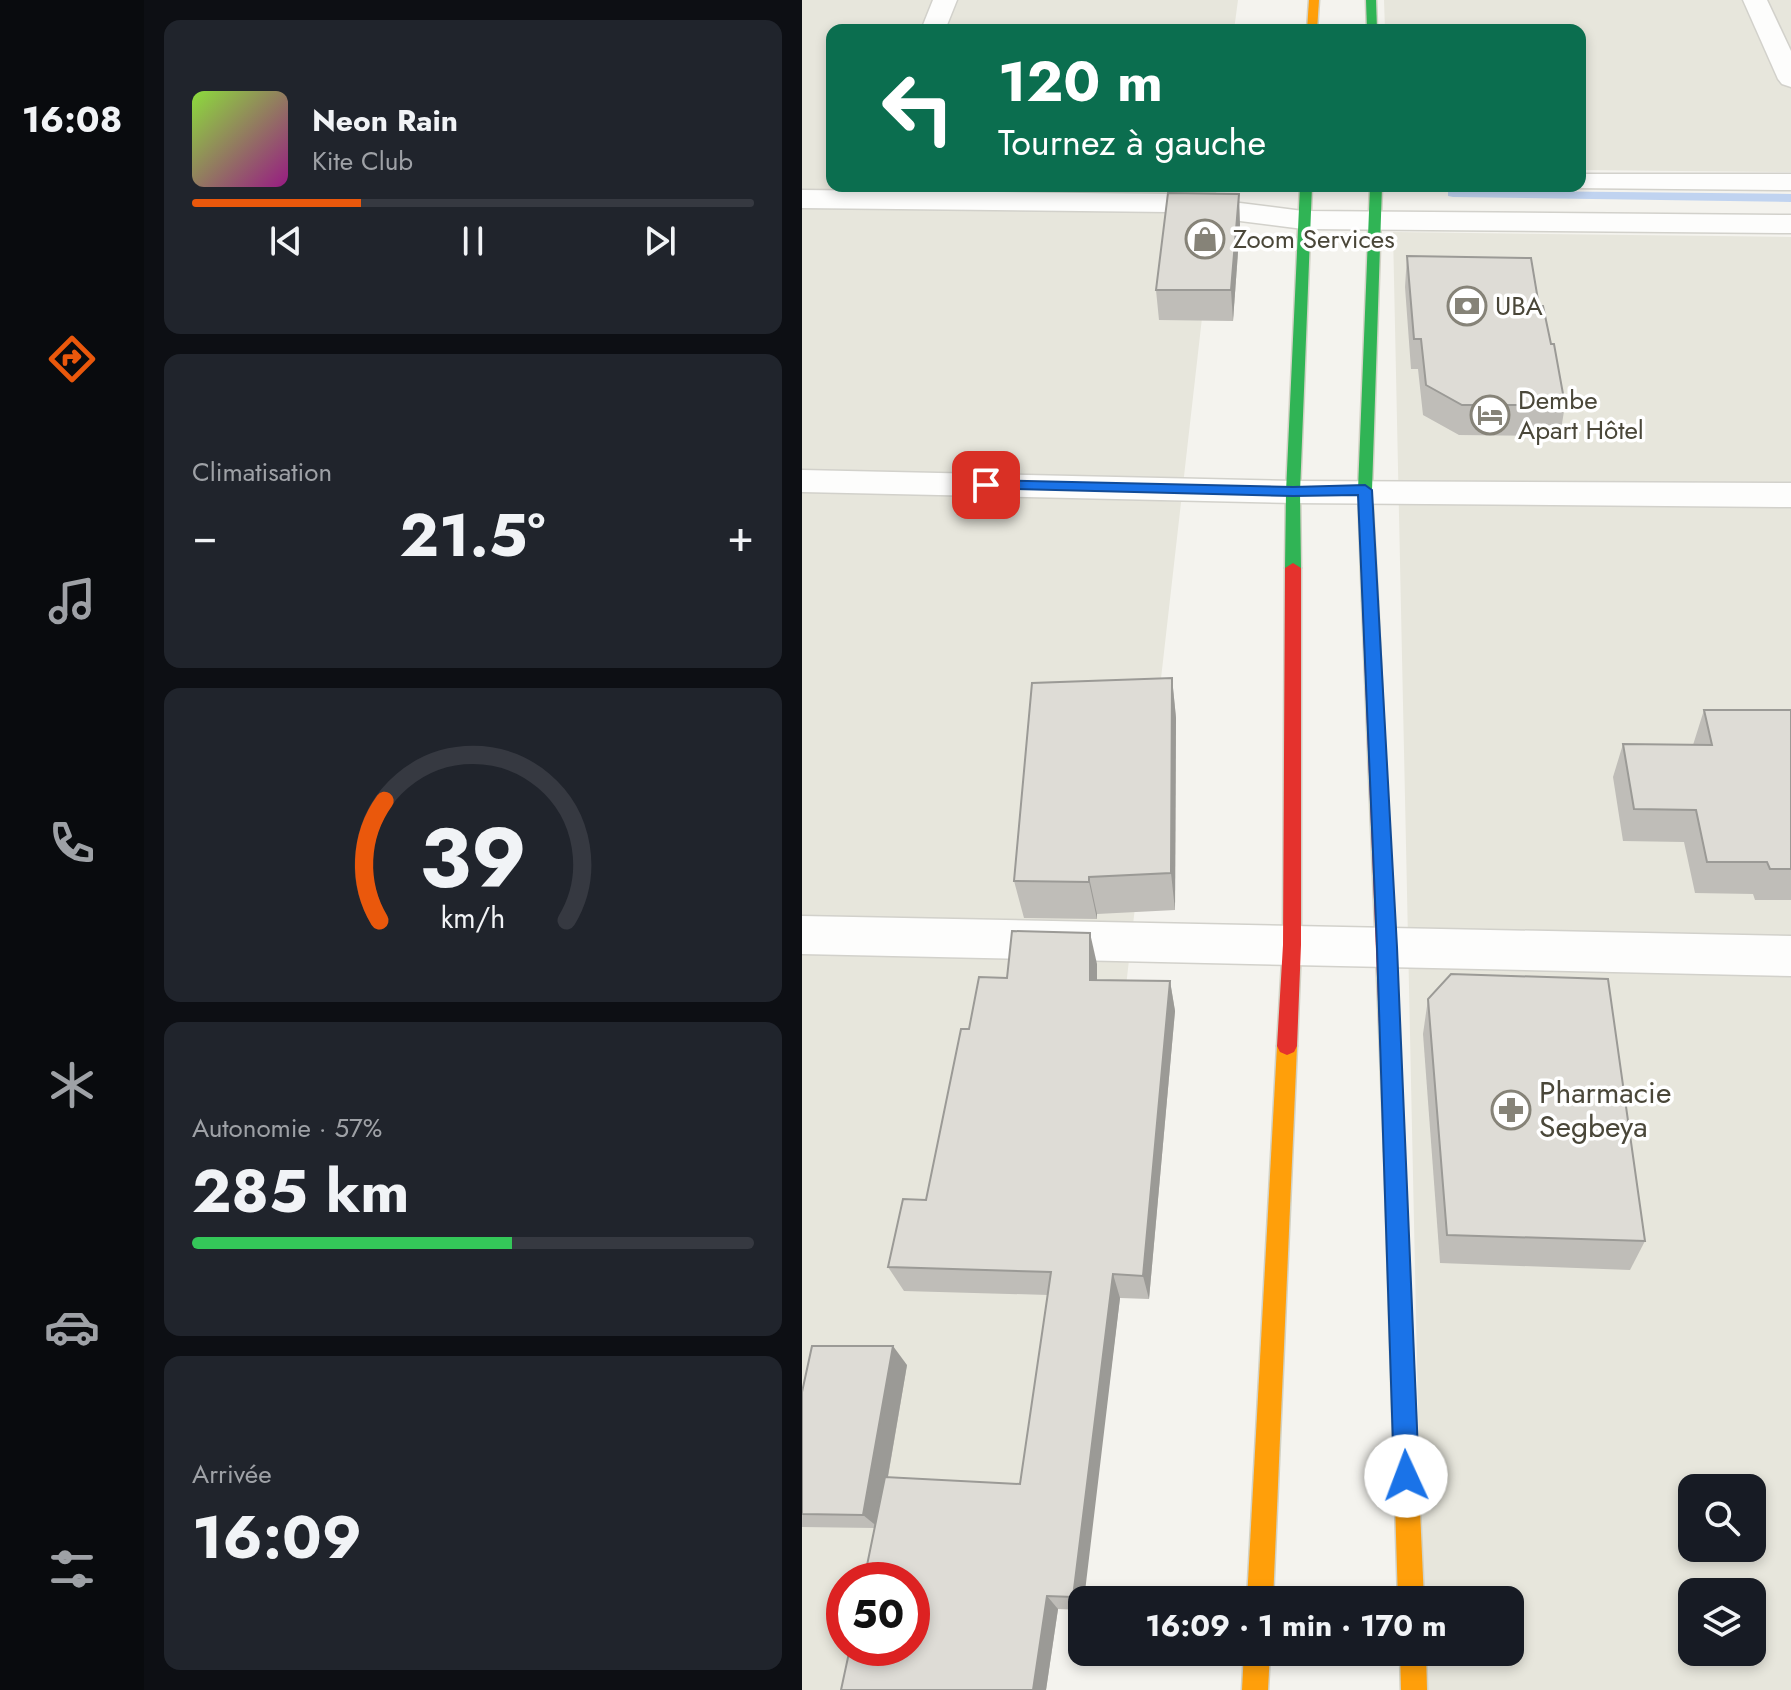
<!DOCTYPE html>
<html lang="fr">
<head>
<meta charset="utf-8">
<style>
	body { margin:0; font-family:Jost,sans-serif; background:#20242c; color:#f1f3f6; height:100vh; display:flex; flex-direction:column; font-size:30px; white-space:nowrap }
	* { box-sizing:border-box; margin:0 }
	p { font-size:26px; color:#9ea1a6 }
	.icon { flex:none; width:44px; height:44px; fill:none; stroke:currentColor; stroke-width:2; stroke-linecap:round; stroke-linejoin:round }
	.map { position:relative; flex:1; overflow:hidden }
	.details { display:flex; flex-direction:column; gap:20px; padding:20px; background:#0d0f14; width:658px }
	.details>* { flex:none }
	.guide { position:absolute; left:24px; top:24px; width:760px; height:168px; border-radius:16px; box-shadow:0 4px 12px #0003; background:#0b6e4f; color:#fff; overflow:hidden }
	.fabs { position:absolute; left:876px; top:1474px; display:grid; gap:16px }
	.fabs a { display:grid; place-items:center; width:88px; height:88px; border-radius:16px; background:#171b24; box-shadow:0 4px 12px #0003; font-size:40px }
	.speed { position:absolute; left:24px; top:1562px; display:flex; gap:16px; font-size:40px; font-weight:700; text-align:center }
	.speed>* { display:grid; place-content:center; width:104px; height:104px; border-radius:50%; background:#171b24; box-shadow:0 4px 12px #0003; line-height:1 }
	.speed .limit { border:12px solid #d22; background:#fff; color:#111 }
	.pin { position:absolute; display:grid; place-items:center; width:68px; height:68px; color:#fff; margin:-34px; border-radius:16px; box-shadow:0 4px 12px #0006 }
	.me { position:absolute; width:88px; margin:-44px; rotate:358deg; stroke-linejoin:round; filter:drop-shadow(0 0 6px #0008) }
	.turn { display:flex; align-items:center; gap:28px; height:168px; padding:0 40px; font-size:36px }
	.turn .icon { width:104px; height:104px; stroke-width:2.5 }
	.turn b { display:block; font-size:56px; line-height:68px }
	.big { font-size:60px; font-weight:700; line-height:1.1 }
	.details .card { flex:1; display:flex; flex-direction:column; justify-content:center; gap:12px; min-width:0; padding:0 28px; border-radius:16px; background:#20242c }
	.details .dial { align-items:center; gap:0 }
	.dial svg { height:208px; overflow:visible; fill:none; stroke:#363941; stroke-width:7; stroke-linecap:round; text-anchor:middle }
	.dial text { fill:#f1f3f6; stroke:none }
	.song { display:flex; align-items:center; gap:24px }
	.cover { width:96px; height:96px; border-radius:12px; background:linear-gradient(135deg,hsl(90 70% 55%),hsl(310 70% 35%)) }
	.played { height:8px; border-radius:4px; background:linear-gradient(90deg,#ea580c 30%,#363941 30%) }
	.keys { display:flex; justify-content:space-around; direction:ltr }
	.heat { display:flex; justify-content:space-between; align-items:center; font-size:44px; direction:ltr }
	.charge { height:12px; border-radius:6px; background:linear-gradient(90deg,#34c759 57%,#363941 0) }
	.trip { position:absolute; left:266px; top:1586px; width:456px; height:80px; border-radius:16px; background:#171b24; box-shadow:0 4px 12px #0003; font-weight:700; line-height:80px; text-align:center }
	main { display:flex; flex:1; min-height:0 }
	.tab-bar { display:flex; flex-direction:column; width:144px; justify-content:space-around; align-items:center; background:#090b0e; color:#9ea1a6 }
	.tab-bar .icon { width:56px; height:56px }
	.tab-bar .on { color:#ea580c }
	.tab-bar b { font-size:36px; color:#f1f3f6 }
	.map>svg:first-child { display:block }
	.residential { fill:#e7e6dc; fill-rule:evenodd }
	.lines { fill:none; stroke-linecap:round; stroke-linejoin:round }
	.stream { fill:#c0d3f0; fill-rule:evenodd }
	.street-casing { stroke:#d2d1cb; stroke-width:3 }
	.fast-casing { stroke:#d2d2c5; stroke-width:3 }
	.slow-casing { stroke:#d2d2c5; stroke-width:3 }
	.jam-casing { stroke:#d2d2c5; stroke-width:3 }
	.street { fill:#fdfdfc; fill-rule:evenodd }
	.fast { fill:#30b455; fill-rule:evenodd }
	.slow { fill:#ff9f0a; fill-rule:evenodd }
	.jam { fill:#e5322d; fill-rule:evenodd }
	.wall { fill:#bfbdb8 }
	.shaded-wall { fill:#9b9a96 }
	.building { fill:#dedcd6; stroke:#9b9a96; stroke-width:2 }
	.route { fill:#1a73e8; stroke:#114b97; stroke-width:2 }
	.labels { text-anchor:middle; stroke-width:7; stroke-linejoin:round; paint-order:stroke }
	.far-poi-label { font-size:26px; fill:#4a4739; stroke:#fff; text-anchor:start }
	.poi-label { font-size:30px; fill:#4a4739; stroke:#fff; text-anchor:start }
</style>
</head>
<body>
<main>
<nav class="tab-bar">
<b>16:08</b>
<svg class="icon on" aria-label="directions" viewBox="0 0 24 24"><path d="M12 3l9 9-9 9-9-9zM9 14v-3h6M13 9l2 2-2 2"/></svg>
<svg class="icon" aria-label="music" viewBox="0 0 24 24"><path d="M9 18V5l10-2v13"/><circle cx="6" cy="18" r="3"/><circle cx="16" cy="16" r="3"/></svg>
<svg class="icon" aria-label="phone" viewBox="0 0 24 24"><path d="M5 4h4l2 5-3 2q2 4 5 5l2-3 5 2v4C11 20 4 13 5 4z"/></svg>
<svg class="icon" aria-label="climate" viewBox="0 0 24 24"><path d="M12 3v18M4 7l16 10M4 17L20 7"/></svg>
<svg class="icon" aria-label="car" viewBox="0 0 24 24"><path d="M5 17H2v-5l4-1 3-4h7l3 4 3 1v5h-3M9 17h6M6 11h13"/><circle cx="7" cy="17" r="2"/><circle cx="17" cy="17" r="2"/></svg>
<svg class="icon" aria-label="filters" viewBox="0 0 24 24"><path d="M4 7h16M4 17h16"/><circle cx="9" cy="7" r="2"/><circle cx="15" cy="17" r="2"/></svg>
</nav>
<section class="details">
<div class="card">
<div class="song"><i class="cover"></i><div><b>Neon Rain</b><p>Kite Club</p></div></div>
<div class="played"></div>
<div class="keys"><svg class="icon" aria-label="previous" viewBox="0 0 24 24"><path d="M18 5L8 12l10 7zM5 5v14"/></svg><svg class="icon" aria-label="pause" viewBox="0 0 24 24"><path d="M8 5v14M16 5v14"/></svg><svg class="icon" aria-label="next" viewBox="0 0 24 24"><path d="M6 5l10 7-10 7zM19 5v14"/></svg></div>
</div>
<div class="card"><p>Climatisation</p>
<div class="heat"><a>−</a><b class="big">21.5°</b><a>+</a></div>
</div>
<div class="card dial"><svg viewBox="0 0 100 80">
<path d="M14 69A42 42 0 1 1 86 69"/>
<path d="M14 69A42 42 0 0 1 16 23" stroke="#ea580c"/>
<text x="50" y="56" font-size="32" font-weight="700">39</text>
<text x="50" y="72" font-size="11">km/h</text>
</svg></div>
<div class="card"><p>Autonomie · 57%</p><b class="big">285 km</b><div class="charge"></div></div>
<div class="card"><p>Arrivée</p><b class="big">16:09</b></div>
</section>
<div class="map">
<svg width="989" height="1690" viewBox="0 0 989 1690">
	<rect width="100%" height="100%" fill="#f4f3ee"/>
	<g class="residential">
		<path d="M0,0h436l-4,30h-402v156h385l-171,1504h-244zM42,1580h68v68h-68z"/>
		<polygon points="582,0 989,0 989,172 778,170 778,30 583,30"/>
		<path d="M591,232l398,5v1453h-367v-38h86v-52h-88zM890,1488h60v60h-60zM890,1592h60v60h-60z"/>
	</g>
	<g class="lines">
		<polygon class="stream" points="646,190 989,194 989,202 651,197 646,196"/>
		<g class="street-casing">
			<g id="street">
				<polygon points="131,0 155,0 143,30 119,30"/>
				<polygon points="941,0 965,0 989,51 989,87 980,84 976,79"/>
				<polygon points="778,174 989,174 989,190 768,188 767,186 778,186"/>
				<polygon points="0,190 366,194 501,211 989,215 989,233 501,229 366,212 0,208"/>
				<polygon points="0,470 491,481 989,483 989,507 491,503 0,492"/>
				<polygon points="0,916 989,936 989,976 0,954"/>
			</g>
		</g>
		<g class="fast-casing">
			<g id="fast">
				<polygon points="564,0 574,0 575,30 565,30"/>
				<polygon points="498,186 510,186 498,492 499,568 491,573 483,568 484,492"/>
				<polygon points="568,186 580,186 570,490 576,601 568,606 560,601 556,490"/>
			</g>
		</g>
		<g class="slow-casing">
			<g id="slow">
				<polygon points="507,0 517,0 515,30 505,30"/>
				<polygon points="485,1037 492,1040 495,1046 471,1600 445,1600 475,1046 478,1040"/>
				<polygon points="592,1141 599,1144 602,1151 622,1600 596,1600 582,1151 585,1144"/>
				<polygon points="442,1652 468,1652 466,1690 440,1690"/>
				<polygon points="598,1652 624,1652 625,1690 599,1690"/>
			</g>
		</g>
		<g class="jam-casing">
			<g id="jam">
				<polygon points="491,563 499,568 499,945 495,1046 492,1052 485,1055 478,1052 475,1046 481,945 483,568"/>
				<polygon points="568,596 576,601 602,1151 599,1158 592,1161 585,1158 582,1151 560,601"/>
			</g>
		</g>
		<use href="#street" class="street"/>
		<use href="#fast" class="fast"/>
		<use href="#slow" class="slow"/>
		<use href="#jam" class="jam"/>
	</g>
	<g class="wall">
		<polygon points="438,224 431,321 357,320 354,290"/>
		<polygon points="605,256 737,306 749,344 763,405 758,436 657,435 621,415 616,369 609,369 603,287"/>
		<polygon points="370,678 374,718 373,910 295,914 295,919 222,918 212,881"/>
		<polygon points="902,710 989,710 989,900 953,900 951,894 893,893 882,842 821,841 811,777 821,744 891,745"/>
		<polygon points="295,964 295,980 368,981 373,1011 347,1299 318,1298 280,1600 280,1610 256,1609 244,1690 39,1690 73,1528 0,1527 0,1392 105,1365 86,1477 218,1484 246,1295 102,1291 86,1267 124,1200 167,1029 205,978"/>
		<polygon points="626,999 843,1241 828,1270 638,1263 621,1034"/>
	</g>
	<g class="shaded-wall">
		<polygon points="437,194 438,224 431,321 429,290"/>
		<polygon points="370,678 374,718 373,910 369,873"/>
		<polygon points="287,877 295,914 295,919 287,882"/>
		<polygon points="288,933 295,964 295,1010 288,980"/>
		<polygon points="368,981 373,1011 347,1299 341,1276"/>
		<polygon points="311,1274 318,1298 282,1600 280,1600 280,1608 271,1597"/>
		<polygon points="91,1346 105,1365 77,1528 61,1515"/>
		<polygon points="245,1596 256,1609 244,1690 231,1690"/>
	</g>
	<g class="building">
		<polygon points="366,193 437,194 429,290 354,290"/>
		<polygon points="605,256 729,258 737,306 741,306 749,344 752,344 763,405 660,405 624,385 619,339 612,339"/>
		<polygon points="370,678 369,873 287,877 287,882 212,881 230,683"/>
		<polygon points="902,710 989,710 989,869 968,869 965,862 905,862 894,810 832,809 821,744 910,745"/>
		<polygon points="210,931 288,933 288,980 368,981 341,1276 311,1274 271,1597 245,1596 231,1690 39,1690 48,1648 110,1648 110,1580 62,1580 83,1477 218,1484 249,1272 86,1267 101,1199 124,1200 159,1029 167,1029 177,977 205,978"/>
		<polygon points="649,974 806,979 843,1241 645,1235 626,999"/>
		<polygon points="10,1346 91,1346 61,1515 0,1514 0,1392"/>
	</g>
	<polygon class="route" points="184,480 491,487 563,485 570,490 595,947 617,1476 613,1484 604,1488 596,1484 592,1476 575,947 556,495 491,496 179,488 179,482"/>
	<defs>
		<g id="shop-ring" transform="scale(2)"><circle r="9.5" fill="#fff" stroke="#868378" stroke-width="1.5"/><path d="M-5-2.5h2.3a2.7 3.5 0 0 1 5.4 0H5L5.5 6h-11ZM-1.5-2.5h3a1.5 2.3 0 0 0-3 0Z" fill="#868378"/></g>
		<g id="bank-ring" transform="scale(2)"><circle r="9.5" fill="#fff" stroke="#868378" stroke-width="1.5"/><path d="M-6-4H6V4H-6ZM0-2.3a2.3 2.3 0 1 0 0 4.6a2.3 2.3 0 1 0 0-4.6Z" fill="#868378"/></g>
		<g id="hotel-ring" transform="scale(2)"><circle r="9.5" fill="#fff" stroke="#868378" stroke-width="1.5"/><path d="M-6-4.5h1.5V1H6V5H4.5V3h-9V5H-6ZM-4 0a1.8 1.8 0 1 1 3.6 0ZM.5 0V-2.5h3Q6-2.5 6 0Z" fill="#868378"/></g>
		<g id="pharmacy-ring" transform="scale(2)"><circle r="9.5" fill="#fff" stroke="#868378" stroke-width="1.5"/><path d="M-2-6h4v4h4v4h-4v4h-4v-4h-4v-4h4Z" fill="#868378"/></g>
	</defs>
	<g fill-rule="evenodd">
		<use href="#shop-ring" x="403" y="239"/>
		<use href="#bank-ring" x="665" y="306"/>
		<use href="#hotel-ring" x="688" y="415"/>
		<use href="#pharmacy-ring" x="709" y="1110"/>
	</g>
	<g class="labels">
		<g class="far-poi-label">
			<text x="431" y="248">Zoom Services</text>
			<text x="693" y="315">UBA</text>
			<text x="716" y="409">Dembe<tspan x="716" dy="30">Apart Hôtel</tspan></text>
		</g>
		<g class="poi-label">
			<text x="737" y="1103">Pharmacie<tspan x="737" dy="34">Segbeya</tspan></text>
		</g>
	</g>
</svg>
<div class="fabs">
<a><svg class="icon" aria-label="search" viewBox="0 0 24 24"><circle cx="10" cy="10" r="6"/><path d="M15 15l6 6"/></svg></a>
<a><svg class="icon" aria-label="layers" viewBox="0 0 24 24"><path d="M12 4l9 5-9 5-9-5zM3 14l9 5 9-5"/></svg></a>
</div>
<div class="speed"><div class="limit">50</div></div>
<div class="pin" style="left:184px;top:485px;background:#d93025"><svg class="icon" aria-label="arrive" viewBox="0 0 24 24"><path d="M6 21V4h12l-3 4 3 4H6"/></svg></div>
<svg class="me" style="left:604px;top:1476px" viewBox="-20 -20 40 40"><circle r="19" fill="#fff"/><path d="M0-13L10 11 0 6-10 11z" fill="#1a73e8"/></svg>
<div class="trip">16:09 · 1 min · 170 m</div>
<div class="guide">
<div class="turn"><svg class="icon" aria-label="left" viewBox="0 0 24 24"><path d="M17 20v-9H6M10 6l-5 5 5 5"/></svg><div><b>120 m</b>Tournez à gauche</div></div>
</div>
</div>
</main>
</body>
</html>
